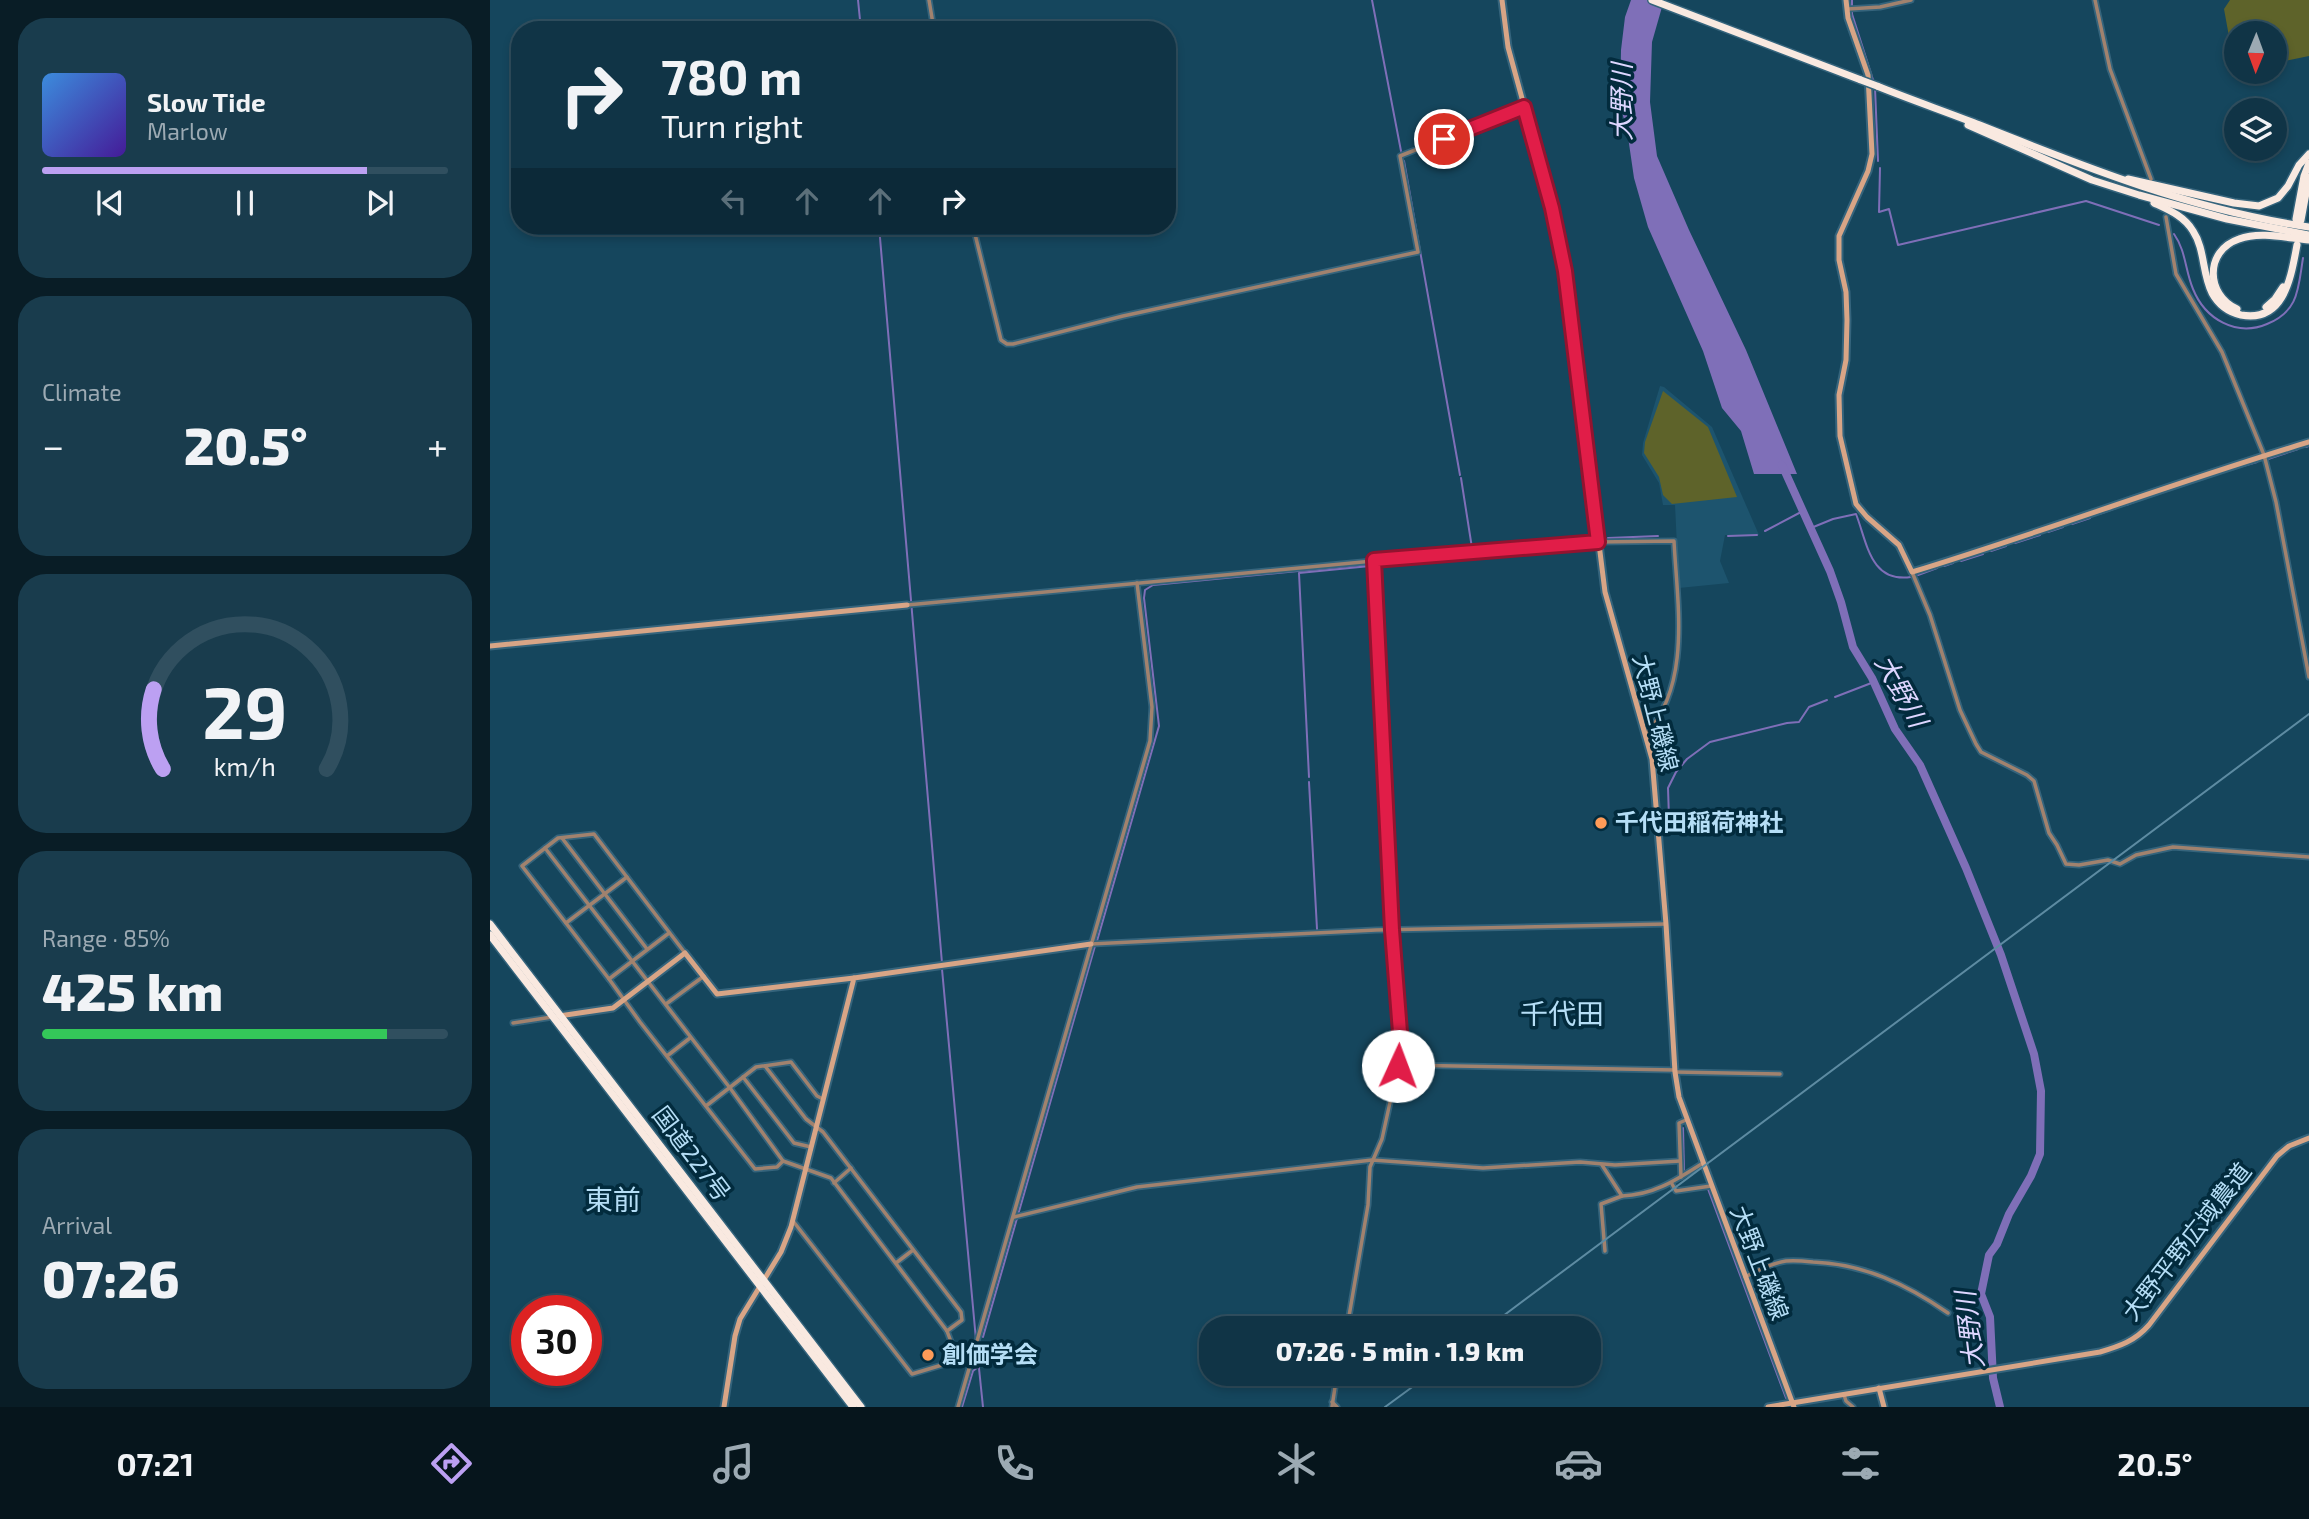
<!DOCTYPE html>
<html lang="en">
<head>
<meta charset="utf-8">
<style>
	body { margin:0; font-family:"Exo 2","Noto Sans JP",sans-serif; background:#193c4d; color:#f1f3f6; height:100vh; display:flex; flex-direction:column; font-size:26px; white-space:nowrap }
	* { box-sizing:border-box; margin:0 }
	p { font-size:23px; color:#9caab3 }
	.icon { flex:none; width:38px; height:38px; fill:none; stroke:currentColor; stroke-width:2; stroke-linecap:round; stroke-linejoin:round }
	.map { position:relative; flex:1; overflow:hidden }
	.side { display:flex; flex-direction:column; gap:18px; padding:18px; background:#091d26; width:490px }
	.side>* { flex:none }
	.hud { position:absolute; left:21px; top:21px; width:665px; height:214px; border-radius:28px; box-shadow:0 4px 10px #0003,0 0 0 2px #304f5f; background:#103446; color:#f1f3f6; overflow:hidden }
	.needle { width:46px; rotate:181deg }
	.fabs { position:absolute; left:1734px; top:21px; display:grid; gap:14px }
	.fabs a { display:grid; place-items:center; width:63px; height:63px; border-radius:50%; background:#103446; box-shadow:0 4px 10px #0003,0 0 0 2px #304f5f; font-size:35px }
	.speed { position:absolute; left:21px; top:1295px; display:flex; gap:14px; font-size:35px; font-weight:700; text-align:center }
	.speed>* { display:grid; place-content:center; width:91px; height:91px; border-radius:50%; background:#103446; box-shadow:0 4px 10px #0003,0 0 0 2px #304f5f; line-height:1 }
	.speed .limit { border:10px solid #d22; background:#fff; color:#111 }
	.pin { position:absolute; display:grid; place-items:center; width:60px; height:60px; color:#fff; margin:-30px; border:4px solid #fff; border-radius:50%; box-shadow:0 2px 7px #0007 }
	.me { position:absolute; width:77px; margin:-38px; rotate:2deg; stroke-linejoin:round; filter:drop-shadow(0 0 5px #0008) }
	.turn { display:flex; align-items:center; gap:24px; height:147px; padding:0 35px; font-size:32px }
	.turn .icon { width:91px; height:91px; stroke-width:2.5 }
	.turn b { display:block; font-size:49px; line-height:60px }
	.lanes { display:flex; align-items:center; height:66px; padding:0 35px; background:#0003; justify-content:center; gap:35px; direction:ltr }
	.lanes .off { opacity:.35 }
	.big { font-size:52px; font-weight:800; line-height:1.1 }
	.side .card { flex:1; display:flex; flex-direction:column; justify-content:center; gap:10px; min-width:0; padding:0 24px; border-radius:28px; background:#193c4d }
	.side .dial { align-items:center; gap:0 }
	.dial svg { height:182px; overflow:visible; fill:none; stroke:#304f5f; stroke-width:7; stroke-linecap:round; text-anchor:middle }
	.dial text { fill:#f1f3f6; stroke:none }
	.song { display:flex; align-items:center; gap:21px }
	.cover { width:84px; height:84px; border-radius:10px; background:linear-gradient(135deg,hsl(210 70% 55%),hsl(260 70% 35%)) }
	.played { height:7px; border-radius:4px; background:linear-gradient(90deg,#bca0f2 80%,#304f5f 80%) }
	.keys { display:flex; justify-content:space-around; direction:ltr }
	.heat { display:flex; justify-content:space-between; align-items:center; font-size:38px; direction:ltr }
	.charge { height:10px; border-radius:5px; background:linear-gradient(90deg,#34c759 85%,#304f5f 0) }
	.trip { position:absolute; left:709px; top:1316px; width:402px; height:70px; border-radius:28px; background:#103446; box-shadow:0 4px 10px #0003,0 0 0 2px #304f5f; font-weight:800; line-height:70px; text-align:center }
	.dock { display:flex; height:112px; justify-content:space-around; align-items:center; background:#06151c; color:#9caab3 }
	.dock .icon { width:49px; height:49px }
	.dock .active { color:#bca0f2 }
	.dock b { font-size:32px; color:#f1f3f6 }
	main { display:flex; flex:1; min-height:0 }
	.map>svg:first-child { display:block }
	.built { fill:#1d546e }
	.green { fill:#5e632a }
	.water { fill:#7f6fb8 }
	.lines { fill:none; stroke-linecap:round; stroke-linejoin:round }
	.stream { stroke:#7f6fb8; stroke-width:2 }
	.river { stroke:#7f6fb8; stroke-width:8 }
	.street-casing { stroke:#35647c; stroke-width:7 }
	.secondary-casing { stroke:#35647c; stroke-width:9 }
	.highway-casing { stroke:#35647c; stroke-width:10 }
	.street { stroke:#a1826e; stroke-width:3.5 }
	.secondary { stroke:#d8a586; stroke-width:5 }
	.highway { stroke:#f9e9e0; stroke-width:7 }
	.rail { stroke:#5d8ba2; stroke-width:2 }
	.highway-bridge-casing { stroke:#35647c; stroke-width:10; stroke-linecap:butt }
	.highway-bridge { stroke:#f9e9e0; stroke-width:7 }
	.route-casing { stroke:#92132f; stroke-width:18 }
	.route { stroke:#e11d48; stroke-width:12 }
	.poi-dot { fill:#fe9b58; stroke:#022b3d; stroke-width:2.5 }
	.labels { text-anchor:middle; stroke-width:7; stroke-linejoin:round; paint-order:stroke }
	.street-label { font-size:24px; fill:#b5def6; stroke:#022b3d }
	.poi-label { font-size:24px; font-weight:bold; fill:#b5def6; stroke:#022b3d; text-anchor:start }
	.water-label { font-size:26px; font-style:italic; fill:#ddd6ff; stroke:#022b3d }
	.quarter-label { font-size:28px; fill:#b5def6; stroke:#022b3d }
</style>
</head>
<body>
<main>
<section class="side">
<div class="card">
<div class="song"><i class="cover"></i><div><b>Slow Tide</b><p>Marlow</p></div></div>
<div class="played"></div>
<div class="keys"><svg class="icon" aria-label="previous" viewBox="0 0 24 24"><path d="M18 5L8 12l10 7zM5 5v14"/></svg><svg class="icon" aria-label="pause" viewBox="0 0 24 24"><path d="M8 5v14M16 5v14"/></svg><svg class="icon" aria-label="next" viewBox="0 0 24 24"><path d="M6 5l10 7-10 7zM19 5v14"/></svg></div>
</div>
<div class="card"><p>Climate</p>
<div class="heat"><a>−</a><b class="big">20.5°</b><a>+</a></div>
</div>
<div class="card dial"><svg viewBox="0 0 100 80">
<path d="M14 69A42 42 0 1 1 86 69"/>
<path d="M14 69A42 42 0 0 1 10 34" stroke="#bca0f2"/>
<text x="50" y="56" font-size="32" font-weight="700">29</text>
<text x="50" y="72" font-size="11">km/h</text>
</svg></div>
<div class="card"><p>Range · 85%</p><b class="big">425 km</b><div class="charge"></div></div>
<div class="card"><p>Arrival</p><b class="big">07:26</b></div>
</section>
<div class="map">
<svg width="1819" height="1407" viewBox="0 0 1819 1407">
	<rect width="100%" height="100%" fill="#15465d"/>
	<polygon class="built" points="1170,386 1174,387 1222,427 1269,535 1235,535 1230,561 1239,583 1189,588 1185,505 1173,505 1169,483 1152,455 1153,443"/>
	<g class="green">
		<polygon points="1740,0 1819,0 1819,56 1785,63 1785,33 1746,33 1746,65 1744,64 1734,9"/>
		<polygon points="1173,391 1218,427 1247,497 1182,504 1173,495 1169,477 1154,453 1155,442"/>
	</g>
	<polygon class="water" points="1141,0 1174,0 1162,42 1160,102 1167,156 1199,230 1256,350 1307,474 1264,474 1251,431 1232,408 1213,351 1158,227 1144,178 1137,130 1130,105 1131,50 1135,17"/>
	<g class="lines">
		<g class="stream">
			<polyline points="368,0 371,30"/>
			<polyline points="882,0 911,151"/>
			<polyline points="1362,0 1362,14 1384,83"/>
			<polyline points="1385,88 1388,161"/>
			<polyline points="914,161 970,475"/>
			<polyline points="1390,168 1389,212 1399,209 1408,245 1596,201 1669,225"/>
			<polyline points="389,226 452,963"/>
			<path d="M1684,234c12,17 11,36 19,55 12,30 43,48 74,35 32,-13 31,-35 36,-66"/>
			<polyline points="1816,447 1819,446"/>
			<polyline points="1778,459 1808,449"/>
			<polyline points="1742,469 1767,462"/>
			<polyline points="971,478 982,548 980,548"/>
			<polyline points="1636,505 1654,498"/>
			<polyline points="1609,514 1626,508"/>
			<polyline points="1582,524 1600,518"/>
			<path d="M1321,528l22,-9 23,-5c11,28 14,69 55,63"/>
			<polyline points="1275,531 1313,511"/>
			<polyline points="1558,532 1573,527"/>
			<polyline points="1238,536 1267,535"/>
			<polyline points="1118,538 1168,536"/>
			<polyline points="1525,543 1550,535"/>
			<polyline points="998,548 1101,538"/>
			<polyline points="966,550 977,548"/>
			<polyline points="1501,551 1516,546"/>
			<polyline points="1471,561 1493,554"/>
			<polyline points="889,563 963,556"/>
			<polyline points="888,566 996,554"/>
			<polyline points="1454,566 1463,563"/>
			<polyline points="1428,575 1447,568"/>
			<polyline points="1345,697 1384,682"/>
			<polyline points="819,777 809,573 880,566"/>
			<polyline points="819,782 827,929"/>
			<polyline points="1175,825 1179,818 1178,788 1186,772 1197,759 1220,742 1297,723 1309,722 1319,707 1337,700"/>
			<polyline points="607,941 669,726 654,598 655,590 663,585 880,564"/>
			<polyline points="452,969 486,1340"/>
			<polyline points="1193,1128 1194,1170"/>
			<polyline points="1218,1189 1296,1398"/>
			<polyline points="493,1337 605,946"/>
			<polyline points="487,1349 493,1407"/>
			<polyline points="472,1407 483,1371 488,1367"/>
		</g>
		<polyline class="river" points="1292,465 1340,571 1351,602 1363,647 1382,678 1405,729 1430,765 1476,868 1511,955 1544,1054 1551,1091 1550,1154 1541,1176 1519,1214 1507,1244 1499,1255 1491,1294 1500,1317 1503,1378 1510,1407"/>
		<g class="street-casing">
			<g id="street">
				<polyline points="439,0 444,30"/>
				<polyline points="1605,0 1620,69 1661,179"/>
				<polyline points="1358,9 1390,7 1421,0"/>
				<polyline points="1676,217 1686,274 1732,352 1774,455 1786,502 1819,677"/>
				<polyline points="483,226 511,340 517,344 523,344 633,316 928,252 910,156 1034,107"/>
				<polyline points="1422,572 1440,615 1470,710 1486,744 1491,752 1537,775 1544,781 1559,833 1567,845 1576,864 1589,865 1618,860 1630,864 1646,855 1683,847 1819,857"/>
				<path d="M417,605l561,-53 130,-10 76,-1c3,61 18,143 -28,193"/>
				<polyline points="72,838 157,949"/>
				<polyline points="55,848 240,1088 293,1161 341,1178 457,1331 466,1355"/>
				<polyline points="76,923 137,877"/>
				<polyline points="601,944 886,930 1176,924"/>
				<polyline points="195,953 104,834 68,838 32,866 119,979 150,1022 265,1169 287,1167 293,1161"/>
				<polyline points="119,979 179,933"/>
				<polyline points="176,1004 214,976"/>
				<polyline points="23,1023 62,1017"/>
				<polyline points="177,1056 200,1038"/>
				<polyline points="909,1065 1185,1070"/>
				<polyline points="275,1066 316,1119 333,1132 471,1312 472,1320 457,1331"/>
				<polyline points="1185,1072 1290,1074"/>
				<polyline points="253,1077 304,1143 321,1147"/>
				<polyline points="216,1106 266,1067 301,1062 327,1096 333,1099"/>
				<path d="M1112,1165l20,31c32,-1 54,-16 81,-33"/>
				<polyline points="1191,1177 1189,1123 1196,1120"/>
				<polyline points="344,1183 361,1168"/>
				<polyline points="1182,1184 1186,1191 1221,1186"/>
				<polyline points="524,1217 647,1187 882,1160 993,1168 1090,1162 1125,1165 1190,1161"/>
				<polyline points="303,1221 422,1374 452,1365 466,1355 481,1363"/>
				<polyline points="1115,1251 1111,1204 1132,1196"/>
				<polyline points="406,1263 423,1250"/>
				<path d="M1255,1277c13,-7 27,-14 41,-16 9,-1 18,0 27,1 51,2 93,22 135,51"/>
				<polyline points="857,1328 878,1205 880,1167 892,1139 911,1052 902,930 884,560"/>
				<polyline points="1354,1395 1356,1401 1363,1407"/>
				<polyline points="842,1402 847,1407"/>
				<polyline points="468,1407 660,741 662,707 647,583"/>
				<polyline points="842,1407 847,1374"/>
			</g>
		</g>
		<g class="secondary-casing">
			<g id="secondary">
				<polyline points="1012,0 1018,47 1062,208 1075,271 1115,592 1162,759 1176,924 1185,1072 1189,1097 1304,1407"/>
				<path d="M1356,0l2,18 20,57 4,79 -4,17 -29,65v24l7,32 1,28 -1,40 -7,35 1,41 16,68 11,13 32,28 13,27c134,-41 264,-90 397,-130"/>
				<polyline points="0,646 417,605"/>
				<polyline points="69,1016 123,1008 195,953 227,994 364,978"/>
				<polyline points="1389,1388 1394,1407"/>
				<polyline points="234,1407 245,1336 250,1319 291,1252 301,1227 364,978 601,944"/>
				<path d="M1278,1407l332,-55c20,-6 35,-11 49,-27l128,-169 12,-10 20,-8"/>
			</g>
		</g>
		<g class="highway-casing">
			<g id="highway">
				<polyline points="1162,0 1371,80"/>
				<path d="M1387,86c32,13 64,24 95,36 113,45 216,87 337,105"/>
				<polyline points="1478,125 1602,180 1649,195 1737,219 1819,235"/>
				<polyline points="1638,179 1744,203 1769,206 1788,198 1798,186 1809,165 1819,154"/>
				<path d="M1664,203c15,7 30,13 39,28 12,18 9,42 19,62 6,11 16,19 29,22 44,8 50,-39 56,-70"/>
				<polyline points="1806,219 1814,176 1819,163"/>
				<polyline points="1811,220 1819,177"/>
				<polyline points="1776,307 1785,299 1793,287"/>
				<path d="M1747,309c-31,-14 -33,-58 2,-70 21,-8 48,-1 70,1"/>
				<polyline points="0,924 371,1407"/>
				<polyline points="0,935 363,1407"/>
			</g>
		</g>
		<use href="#street" class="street"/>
		<use href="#secondary" class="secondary"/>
		<use href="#highway" class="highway"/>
		<g class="rail">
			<polyline points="997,1328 1819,714"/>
			<polyline points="895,1407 940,1374"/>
		</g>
		<g class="highway-bridge-casing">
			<polyline id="highway-bridge" points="1371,80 1387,86"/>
		</g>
		<use href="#highway-bridge" class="highway-bridge"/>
	</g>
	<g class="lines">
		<g class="route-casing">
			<polyline id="route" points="908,1066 911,1045 902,930 884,560 1108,542 1075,271 1062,208 1034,107 954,139"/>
		</g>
		<use href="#route" class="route"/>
	</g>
	<g class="poi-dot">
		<circle cx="1111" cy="823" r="7"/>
		<circle cx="438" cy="1355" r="7"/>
	</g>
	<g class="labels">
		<g class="street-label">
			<text transform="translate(1165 713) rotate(76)" y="8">大野上磯線</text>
			<text transform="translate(201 1154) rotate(53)" y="8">国道227号</text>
			<text transform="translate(1697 1242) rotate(-52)" y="8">大野平野広域農道</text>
			<text transform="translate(1269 1263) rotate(69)" y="8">大野上磯線</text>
		</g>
		<g class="poi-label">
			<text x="1125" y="831">千代田稲荷神社</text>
			<text x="452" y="1363">創価学会</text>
		</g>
		<g class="water-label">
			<text transform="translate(1132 102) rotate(-90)" y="9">大野川</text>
			<text transform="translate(1411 691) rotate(61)" y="9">大野川</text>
			<text transform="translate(1480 1330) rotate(-97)" y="9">大野川</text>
		</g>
		<g class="quarter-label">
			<text x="1072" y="1024">千代田</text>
			<text x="123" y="1210">東前</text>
		</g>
	</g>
</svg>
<div class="fabs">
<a><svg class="needle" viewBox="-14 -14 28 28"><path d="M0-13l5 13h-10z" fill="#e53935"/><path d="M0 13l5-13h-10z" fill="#9caab3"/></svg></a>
<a><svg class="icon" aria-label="layers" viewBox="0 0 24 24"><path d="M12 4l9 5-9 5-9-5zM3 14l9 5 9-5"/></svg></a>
</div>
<div class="speed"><div class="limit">30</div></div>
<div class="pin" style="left:954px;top:139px;background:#d93025"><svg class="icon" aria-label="arrive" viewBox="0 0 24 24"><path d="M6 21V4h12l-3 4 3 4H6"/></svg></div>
<svg class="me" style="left:908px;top:1066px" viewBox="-20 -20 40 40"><circle r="19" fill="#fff"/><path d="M0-13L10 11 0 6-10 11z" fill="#e11d48"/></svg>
<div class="trip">07:26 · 5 min · 1.9 km</div>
<div class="hud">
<div class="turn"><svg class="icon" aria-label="right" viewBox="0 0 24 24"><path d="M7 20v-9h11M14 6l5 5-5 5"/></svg><div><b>780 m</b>Turn right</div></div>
<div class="lanes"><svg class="icon off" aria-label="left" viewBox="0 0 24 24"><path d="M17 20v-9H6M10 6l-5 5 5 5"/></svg><svg class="icon off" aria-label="ahead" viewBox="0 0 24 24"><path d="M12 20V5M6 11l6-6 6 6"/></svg><svg class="icon off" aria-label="ahead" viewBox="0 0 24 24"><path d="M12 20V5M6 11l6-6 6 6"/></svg><svg class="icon" aria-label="right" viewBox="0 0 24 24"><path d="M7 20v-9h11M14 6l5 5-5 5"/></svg></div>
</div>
</div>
</main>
<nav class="dock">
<b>07:21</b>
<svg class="icon active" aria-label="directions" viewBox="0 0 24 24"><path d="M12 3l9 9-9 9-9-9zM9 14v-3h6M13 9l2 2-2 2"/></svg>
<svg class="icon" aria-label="music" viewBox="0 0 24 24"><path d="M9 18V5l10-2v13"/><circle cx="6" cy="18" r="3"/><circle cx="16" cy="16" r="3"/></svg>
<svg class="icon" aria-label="phone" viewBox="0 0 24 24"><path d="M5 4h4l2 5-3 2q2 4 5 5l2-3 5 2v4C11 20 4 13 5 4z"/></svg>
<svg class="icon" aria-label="climate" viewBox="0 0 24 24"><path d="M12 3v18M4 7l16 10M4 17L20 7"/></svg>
<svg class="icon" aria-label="car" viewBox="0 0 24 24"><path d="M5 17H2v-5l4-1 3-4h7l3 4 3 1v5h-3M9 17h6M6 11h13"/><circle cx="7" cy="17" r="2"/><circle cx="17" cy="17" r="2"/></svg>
<svg class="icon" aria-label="filters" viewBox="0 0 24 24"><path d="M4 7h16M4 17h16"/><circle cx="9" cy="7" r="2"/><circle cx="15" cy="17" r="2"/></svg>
<b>20.5°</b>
</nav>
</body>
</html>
